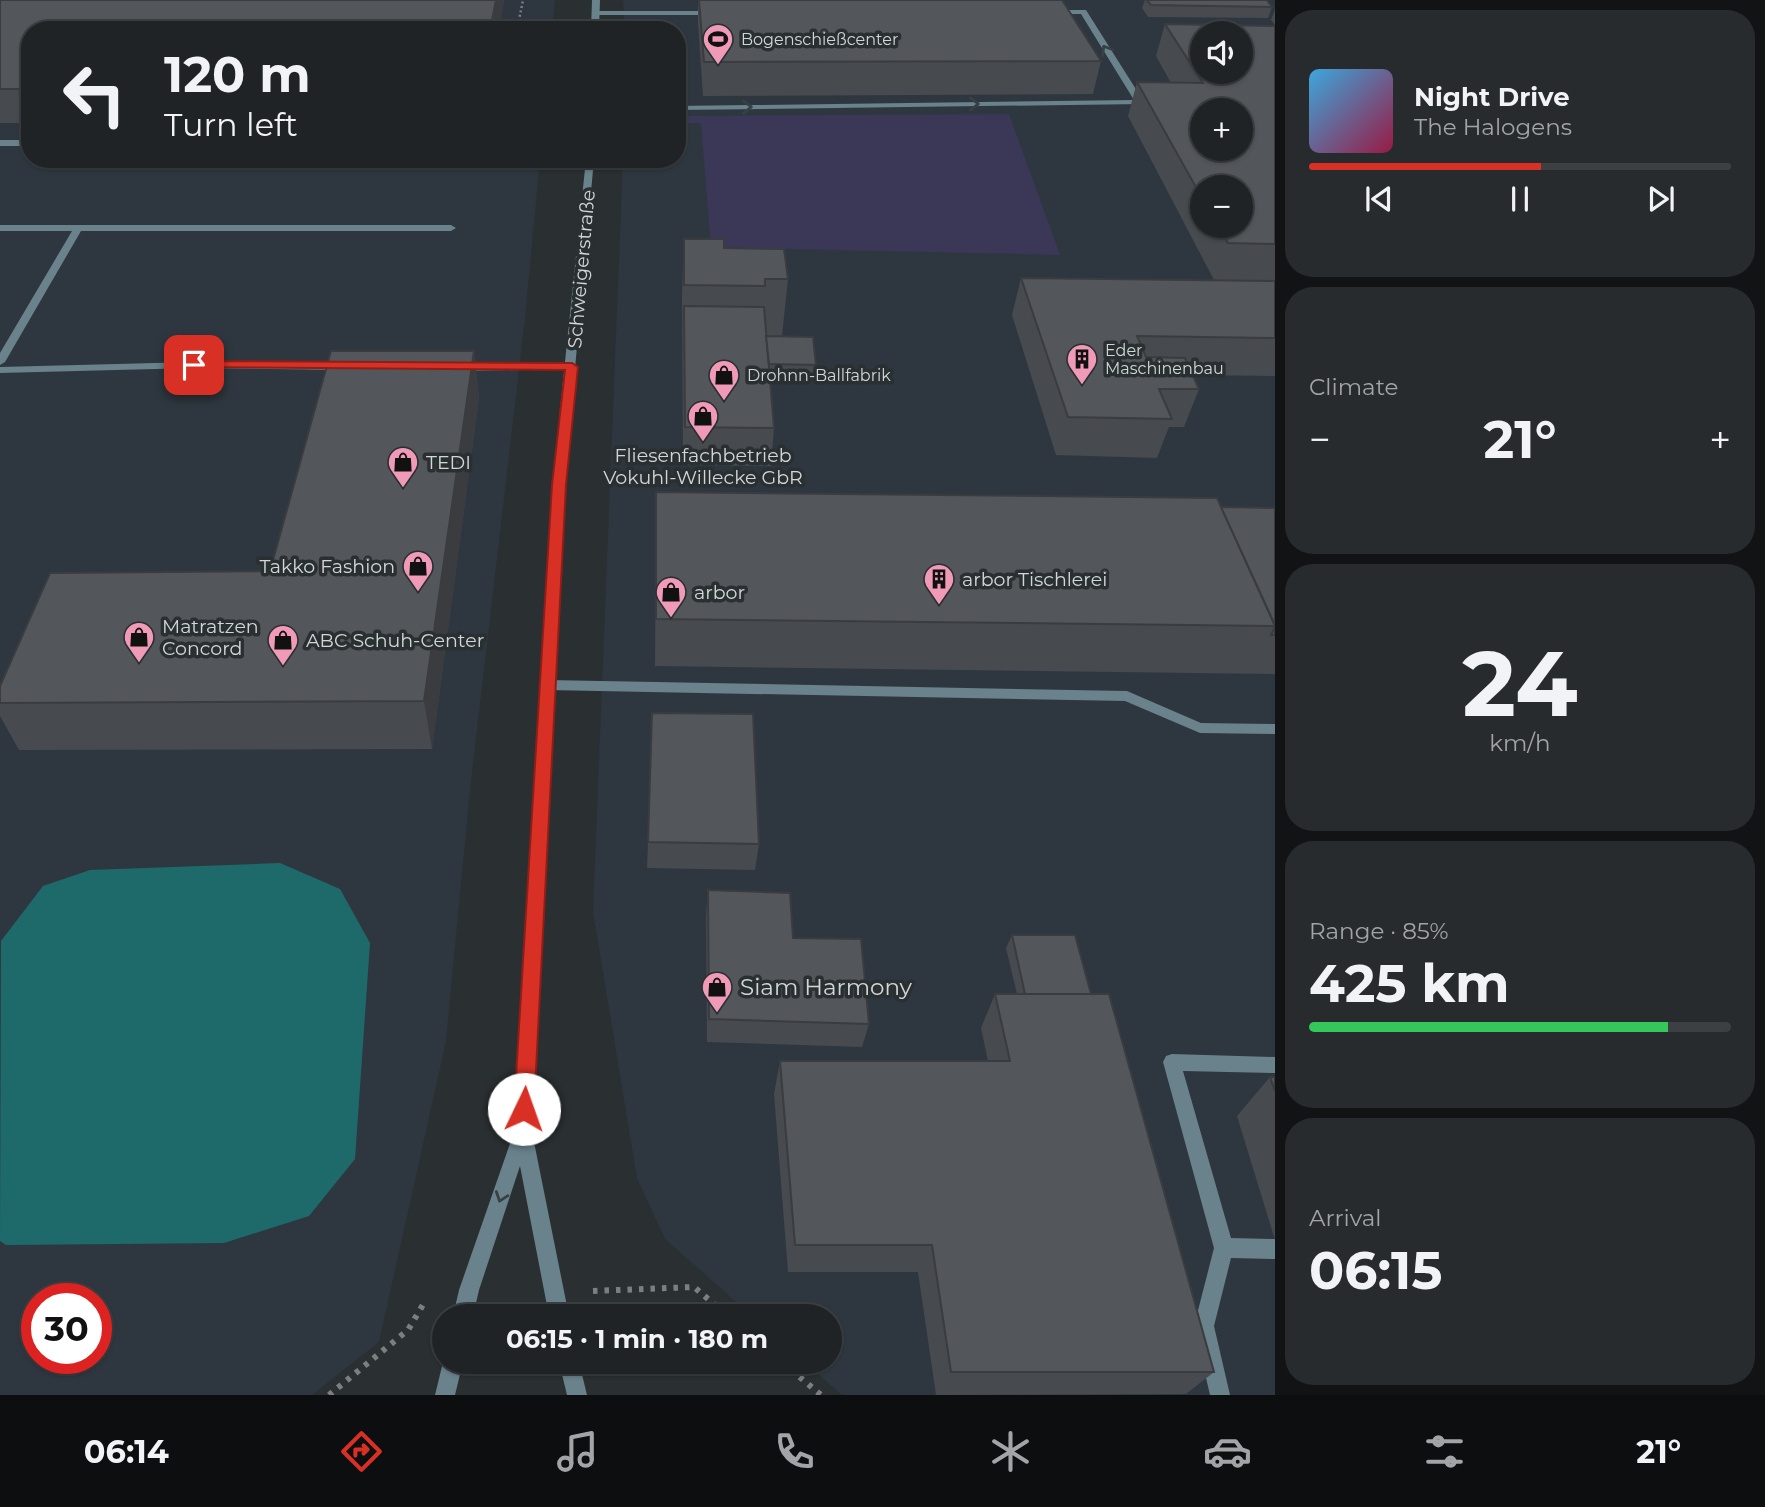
<!DOCTYPE html>
<html lang="en">
<head>
<meta charset="utf-8">
<style>
	body { margin:0; font-family:Montserrat,sans-serif; background:#282b2e; color:#f1f3f6; height:100vh; display:flex; flex-direction:column; font-size:26px; white-space:nowrap }
	* { box-sizing:border-box; margin:0 }
	p { font-size:23px; color:#a2a4a7 }
	.icon { flex:none; width:38px; height:38px; fill:none; stroke:currentColor; stroke-width:2; stroke-linecap:round; stroke-linejoin:round }
	.map { position:relative; flex:1; overflow:hidden }
	.panel { display:flex; flex-direction:column; gap:10px; padding:10px; background:#121315; width:490px }
	.panel>* { flex:none }
	.guide { position:absolute; left:21px; top:21px; width:665px; height:147px; border-radius:28px; box-shadow:0 2px 5px #0004,0 0 0 2px #3d4043; background:#202326; color:#f1f3f6; overflow:hidden }
	.buttons { position:absolute; left:1190px; top:21px; display:grid; gap:14px }
	.buttons a { display:grid; place-items:center; width:63px; height:63px; border-radius:50%; background:#202326; box-shadow:0 2px 5px #0004,0 0 0 2px #3d4043; font-size:35px }
	.speed { position:absolute; left:21px; top:1283px; display:flex; gap:14px; font-size:35px; font-weight:700; text-align:center }
	.speed>* { display:grid; place-content:center; width:91px; height:91px; border-radius:50%; background:#202326; box-shadow:0 2px 5px #0004,0 0 0 2px #3d4043; line-height:1 }
	.speed .limit { border:10px solid #d22; background:#fff; color:#111 }
	.pin { position:absolute; display:grid; place-items:center; width:60px; height:60px; color:#fff; margin:-30px; border-radius:14px; box-shadow:0 4px 10px #0006 }
	.me { position:absolute; width:77px; margin:-38px; rotate:3deg; stroke-linejoin:round; filter:drop-shadow(0 0 5px #0008) }
	.turn { display:flex; align-items:center; gap:24px; height:147px; padding:0 28px; font-size:32px }
	.turn .icon { width:91px; height:91px; stroke-width:2.5 }
	.turn b { display:block; font-size:49px; line-height:60px }
	.big { font-size:52px; font-weight:700; line-height:1.1 }
	.panel .tile { flex:1; display:flex; flex-direction:column; justify-content:center; gap:10px; min-width:0; padding:0 24px; border-radius:28px; background:#282b2e }
	.panel .dial { align-items:center; gap:0 }
	.dial b { font-size:91px; line-height:1 }
	.song { display:flex; align-items:center; gap:21px }
	.cover { width:84px; height:84px; border-radius:10px; background:linear-gradient(135deg,hsl(200 70% 55%),hsl(340 70% 35%)) }
	.played { height:7px; border-radius:4px; background:linear-gradient(90deg,#d93025 55%,#3d4043 55%) }
	.keys { display:flex; justify-content:space-around; direction:ltr }
	.heat { display:flex; justify-content:space-between; align-items:center; font-size:38px; direction:ltr }
	.charge { height:10px; border-radius:5px; background:linear-gradient(90deg,#34c759 85%,#3d4043 0) }
	.trip { position:absolute; left:432px; top:1304px; width:410px; height:70px; border-radius:35px; background:#202326; box-shadow:0 2px 5px #0004,0 0 0 2px #3d4043; font-weight:700; line-height:70px; text-align:center }
	.menu { display:flex; height:112px; justify-content:space-around; align-items:center; background:#0d0e0f; color:#a2a4a7 }
	.menu .icon { width:49px; height:49px }
	.menu .on { color:#d93025 }
	.menu b { font-size:32px; color:#f1f3f6 }
	main { display:flex; flex:1; min-height:0 }
	.map>svg:first-child { display:block }
	.built { fill:#2e373f; fill-rule:evenodd }
	.green { fill:#3b3857 }
	.water { fill:#1e6a6b }
	.lines { fill:none; stroke-linecap:round; stroke-linejoin:round }
	.path-far1 { stroke:#7b7f82; stroke-width:2.5; stroke-dasharray:2 2.5; stroke-linecap:butt }
	.path { stroke:#7b7f82; stroke-width:6; stroke-dasharray:4.5 7; stroke-linecap:butt }
	.lane { fill:#69828b; fill-rule:evenodd }
	.street { fill:#69828b; fill-rule:evenodd }
	.wall { fill:#474a4e; fill-rule:evenodd }
	.shaded-wall { fill:#3a3c40 }
	.building { fill:#53565b; stroke:#3a3c40; stroke-width:2; fill-rule:evenodd }
	.oneway { stroke:#374044 }
	.route { fill:#d93025; stroke:#8d1f18; stroke-width:2 }
	.labels { text-anchor:middle; stroke-width:7; stroke-linejoin:round; paint-order:stroke }
	.far-poi-label { font-size:16px; fill:#d3d6d9; stroke:#2a2f32; text-anchor:start }
	.street-label { font-size:19px; fill:#d3d6d9; stroke:#2a2f32 }
	.poi-label { font-size:19px; fill:#d3d6d9; stroke:#2a2f32; text-anchor:start }
	.near-poi-label { font-size:23px; fill:#d3d6d9; stroke:#2a2f32; text-anchor:start }
</style>
</head>
<body>
<main>
<div class="map">
<svg width="1275" height="1395" viewBox="0 0 1275 1395">
	<rect width="100%" height="100%" fill="#2a2f32"/>
	<g class="built">
		<path d="M0,0h555l-3,30h-522v129h510l-15,159 -55,472 -24,251 -67,301 -67,53h-312zM37,1298h59v60h-59z"/>
		<path d="M623,0h652v1395h-433l-38,-33h26v-46h-78l-87,-77 -28,-61 -44,-266 30,-753h54v-129h-52zM1202,33h39v39h-39zM1202,110h39v39h-39zM1202,187h39v39h-39z"/>
	</g>
	<polygon class="green" points="1009,114 1060,255 711,247 701,123 681,123 681,116"/>
	<polygon class="water" points="280,863 340,889 370,943 355,1159 309,1216 224,1243 6,1245 0,1241 1,941 43,886 90,870"/>
	<g class="lines">
		<polyline class="path-far1" points="517,30 523,0"/>
		<g class="path">
			<polyline points="593,1291 694,1287 728,1316"/>
			<polyline points="782,1362 821,1395"/>
			<polyline points="329,1395 408,1330 424,1303"/>
		</g>
		<g class="lane">
			<polygon points="1048,10 1086,10 1144,102 1143,104 677,110 677,106 1134,100 1081,14 1051,14"/>
			<polygon points="595,11 716,11 720,13 716,15 592,15"/>
			<rect x="0" y="140" width="30" height="6"/>
			<polygon points="115,159 182,159 178,162 119,162"/>
			<polygon points="0,225 451,225 456,228 451,231 81,231 5,362 0,365 0,353 72,231 0,231"/>
			<polygon points="194,362 346,364 351,367 346,370 194,368 0,373 0,367"/>
			<polygon points="572,364 577,367 576,369 458,371 453,368 458,365"/>
			<polygon points="547,680 1127,691 1201,723 1275,724 1275,734 1200,733 1125,701 547,690 540,685"/>
			<polygon points="1172,1054 1275,1057 1275,1073 1183,1071 1231,1238 1275,1239 1275,1259 1231,1258 1214,1326 1230,1395 1210,1395 1194,1326 1214,1248 1163,1062 1166,1056"/>
		</g>
		<g class="street">
			<polygon points="592,0 600,0 599,30 591,30"/>
			<polygon points="586,159 594,159 566,468 532,1132 569,1316 549,1316 520,1166 479,1290 473,1316 453,1316 459,1290 514,1132 554,468"/>
			<polygon points="444,1358 444,1362 463,1362 455,1395 435,1395"/>
			<polygon points="559,1362 579,1362 587,1395 567,1395"/>
		</g>
	</g>
	<g class="wall">
		<polygon points="0,0 504,0 499,30 30,30 30,123 0,123"/>
		<polygon points="698,0 1062,0 1101,61 1093,94 703,96 698,22"/>
		<polygon points="1145,0 1267,0 1272,7 1268,18 1148,17 1142,8"/>
		<polygon points="1275,9 1275,25 1271,20"/>
		<path d="M1165,24l110,2v350l-82,-1 6,14 -15,38h-15l-12,31 -101,-3 -44,-140 9,-37 193,2 -86,-164 9,-34 34,1 -15,-27zM1202,187l39,39h-39z"/>
		<polygon points="684,239 724,248 788,279 782,336 816,365 814,379 770,378 774,428 771,466 683,465 682,296"/>
		<polygon points="474,351 479,398 432,749 19,750 0,716 0,686 270,571"/>
		<polygon points="656,492 1275,508 1275,674 655,666"/>
		<polygon points="648,842 759,844 755,870 647,868"/>
		<polygon points="708,890 793,938 869,1024 862,1047 707,1042 706,916"/>
		<polygon points="1012,935 1091,994 1214,1372 1186,1394 936,1395 918,1272 788,1272 774,1094 780,1061 988,1061 981,1028 995,994 1017,994 1006,948"/>
		<polygon points="1270,1077 1275,1077 1275,1240 1237,1116"/>
	</g>
	<g class="shaded-wall">
		<polygon points="496,0 504,0 499,30 490,30"/>
		<polygon points="474,351 479,398 432,749 424,701"/>
	</g>
	<g class="building">
		<polygon points="0,0 496,0 490,30 30,30 30,89 0,89"/>
		<polygon points="699,0 1062,0 1101,61 704,62"/>
		<polygon points="1147,0 1267,0 1272,7 1151,5"/>
		<path d="M1165,24l110,2v218l-47,-1 -10,-17h23v-39h-39v11l-65,-116 66,1zM1202,33h39v39h-39zM1202,110h39v39h-39z"/>
		<polygon points="684,239 724,239 724,248 784,249 788,279 765,279 765,286 684,285"/>
		<polygon points="1021,278 1275,281 1275,338 1137,336 1146,357 1185,358 1199,389 1159,389 1172,419 1068,417"/>
		<polygon points="684,306 764,307 774,428 685,427"/>
		<polygon points="766,336 813,337 816,365 769,364"/>
		<polygon points="331,351 474,351 424,701 0,703 0,686 50,573 270,571"/>
		<polygon points="656,492 1217,498 1275,626 656,619"/>
		<polygon points="1221,507 1275,508 1275,625"/>
		<polygon points="1275,627 1275,635 1271,635"/>
		<polygon points="652,713 753,714 759,844 648,842"/>
		<polygon points="708,890 790,893 793,938 861,939 869,1024 709,1019"/>
		<polygon points="1012,935 1075,935 1091,994 1025,994"/>
		<polygon points="995,994 1109,994 1214,1372 951,1372 932,1245 795,1245 780,1061 1010,1061"/>
		<polygon points="1270,1077 1275,1077 1275,1091"/>
	</g>
	<defs><path id="oneway-chevron" d="M-2-3.5L2.5 0L-2 3.5" fill="none" stroke-width="1.6" stroke-linecap="round" stroke-linejoin="round" transform="scale(1.75)"/></defs>
	<g class="oneway">
		<use href="#oneway-chevron" transform="translate(1106 50) rotate(-122)"/>
		<use href="#oneway-chevron" transform="translate(974 104) rotate(-1)"/>
		<use href="#oneway-chevron" transform="translate(747 107) rotate(-1)"/>
		<use href="#oneway-chevron" transform="translate(501 1197) rotate(109)"/>
	</g>
	<polygon class="route" points="194,361 572,363 578,367 566,485 534,1109 531,1116 524,1119 517,1116 514,1109 552,485 565,370 189,367 187,365"/>
	<defs>
		<g id="stadium-pin" transform="scale(1.575)"><path d="M0 17L-7.5 6A9.5 9.5 0 1 1 7.5 6Z" fill="#f09ab7" stroke="#2a2f32"/><path d="M0-5a6.5 5 0 1 0 0 10a6.5 5 0 1 0 0-10ZM-3.5-1.8h7v3.6h-7Z" fill="#111"/></g>
		<g id="building-pin" transform="scale(1.575)"><path d="M0 17L-7.5 6A9.5 9.5 0 1 1 7.5 6Z" fill="#f09ab7" stroke="#2a2f32"/><path d="M-4-6H4V6H1V3H-1V6H-4ZM-2.5-4.3h1.7v1.8h-1.7ZM.8-4.3h1.7v1.8H.8ZM-2.5-1h1.7V.8h-1.7ZM.8-1h1.7V.8H.8Z" fill="#111"/></g>
		<g id="shop-pin" transform="scale(1.575)"><path d="M0 17L-7.5 6A9.5 9.5 0 1 1 7.5 6Z" fill="#f09ab7" stroke="#2a2f32"/><path d="M-5-2.5h2.3a2.7 3.5 0 0 1 5.4 0H5L5.5 6h-11ZM-1.5-2.5h3a1.5 2.3 0 0 0-3 0Z" fill="#111"/></g>
	</defs>
	<g fill-rule="evenodd">
		<use href="#stadium-pin" x="718" y="39"/>
		<use href="#building-pin" x="1082" y="359"/>
		<use href="#shop-pin" x="724" y="375"/>
		<use href="#shop-pin" x="703" y="416"/>
		<use href="#shop-pin" x="403" y="462"/>
		<use href="#shop-pin" x="418" y="566"/>
		<use href="#building-pin" x="939" y="579"/>
		<use href="#shop-pin" x="671" y="592"/>
		<use href="#shop-pin" x="139" y="637"/>
		<use href="#shop-pin" x="283" y="640"/>
		<use href="#shop-pin" x="717" y="987"/>
	</g>
	<g class="labels">
		<g class="far-poi-label">
			<text x="741" y="45">Bogenschießcenter</text>
			<text x="1105" y="356">Eder<tspan x="1105" dy="18">Maschinenbau</tspan></text>
			<text x="747" y="381">Drohnn-Ballfabrik</text>
		</g>
		<g class="street-label">
			<text transform="translate(581 269) rotate(-85)" y="7">Schweigerstraße</text>
		</g>
		<g class="poi-label">
			<text x="703" y="462" text-anchor="middle">Fliesenfachbetrieb<tspan x="703" dy="22">Vokuhl-Willecke GbR</tspan></text>
			<text x="426" y="469">TEDI</text>
			<text x="395" y="573" text-anchor="end">Takko Fashion</text>
			<text x="962" y="586">arbor Tischlerei</text>
			<text x="694" y="599">arbor</text>
			<text x="162" y="633">Matratzen<tspan x="162" dy="22">Concord</tspan></text>
			<text x="306" y="647">ABC Schuh-Center</text>
		</g>
		<g class="near-poi-label">
			<text x="740" y="995">Siam Harmony</text>
		</g>
	</g>
</svg>
<div class="buttons">
<a><svg class="icon" aria-label="sound" viewBox="0 0 24 24"><path d="M4 9h4l5-4v14l-5-4H4zM17 9q2 3 0 6"/></svg></a>
<a>+</a>
<a>−</a>
</div>
<div class="speed"><div class="limit">30</div></div>
<div class="pin" style="left:194px;top:365px;background:#d93025"><svg class="icon" aria-label="arrive" viewBox="0 0 24 24"><path d="M6 21V4h12l-3 4 3 4H6"/></svg></div>
<svg class="me" style="left:524px;top:1109px" viewBox="-20 -20 40 40"><circle r="19" fill="#fff"/><path d="M0-13L10 11 0 6-10 11z" fill="#d93025"/></svg>
<div class="trip">06:15 · 1 min · 180 m</div>
<div class="guide">
<div class="turn"><svg class="icon" aria-label="left" viewBox="0 0 24 24"><path d="M17 20v-9H6M10 6l-5 5 5 5"/></svg><div><b>120 m</b>Turn left</div></div>
</div>
</div>
<section class="panel">
<div class="tile">
<div class="song"><i class="cover"></i><div><b>Night Drive</b><p>The Halogens</p></div></div>
<div class="played"></div>
<div class="keys"><svg class="icon" aria-label="previous" viewBox="0 0 24 24"><path d="M18 5L8 12l10 7zM5 5v14"/></svg><svg class="icon" aria-label="pause" viewBox="0 0 24 24"><path d="M8 5v14M16 5v14"/></svg><svg class="icon" aria-label="next" viewBox="0 0 24 24"><path d="M6 5l10 7-10 7zM19 5v14"/></svg></div>
</div>
<div class="tile"><p>Climate</p>
<div class="heat"><a>−</a><b class="big">21°</b><a>+</a></div>
</div>
<div class="tile dial"><b>24</b><p>km/h</p></div>
<div class="tile"><p>Range · 85%</p><b class="big">425 km</b><div class="charge"></div></div>
<div class="tile"><p>Arrival</p><b class="big">06:15</b></div>
</section>
</main>
<nav class="menu">
<b>06:14</b>
<svg class="icon on" aria-label="directions" viewBox="0 0 24 24"><path d="M12 3l9 9-9 9-9-9zM9 14v-3h6M13 9l2 2-2 2"/></svg>
<svg class="icon" aria-label="music" viewBox="0 0 24 24"><path d="M9 18V5l10-2v13"/><circle cx="6" cy="18" r="3"/><circle cx="16" cy="16" r="3"/></svg>
<svg class="icon" aria-label="phone" viewBox="0 0 24 24"><path d="M5 4h4l2 5-3 2q2 4 5 5l2-3 5 2v4C11 20 4 13 5 4z"/></svg>
<svg class="icon" aria-label="climate" viewBox="0 0 24 24"><path d="M12 3v18M4 7l16 10M4 17L20 7"/></svg>
<svg class="icon" aria-label="car" viewBox="0 0 24 24"><path d="M5 17H2v-5l4-1 3-4h7l3 4 3 1v5h-3M9 17h6M6 11h13"/><circle cx="7" cy="17" r="2"/><circle cx="17" cy="17" r="2"/></svg>
<svg class="icon" aria-label="filters" viewBox="0 0 24 24"><path d="M4 7h16M4 17h16"/><circle cx="9" cy="7" r="2"/><circle cx="15" cy="17" r="2"/></svg>
<b>21°</b>
</nav>
</body>
</html>
